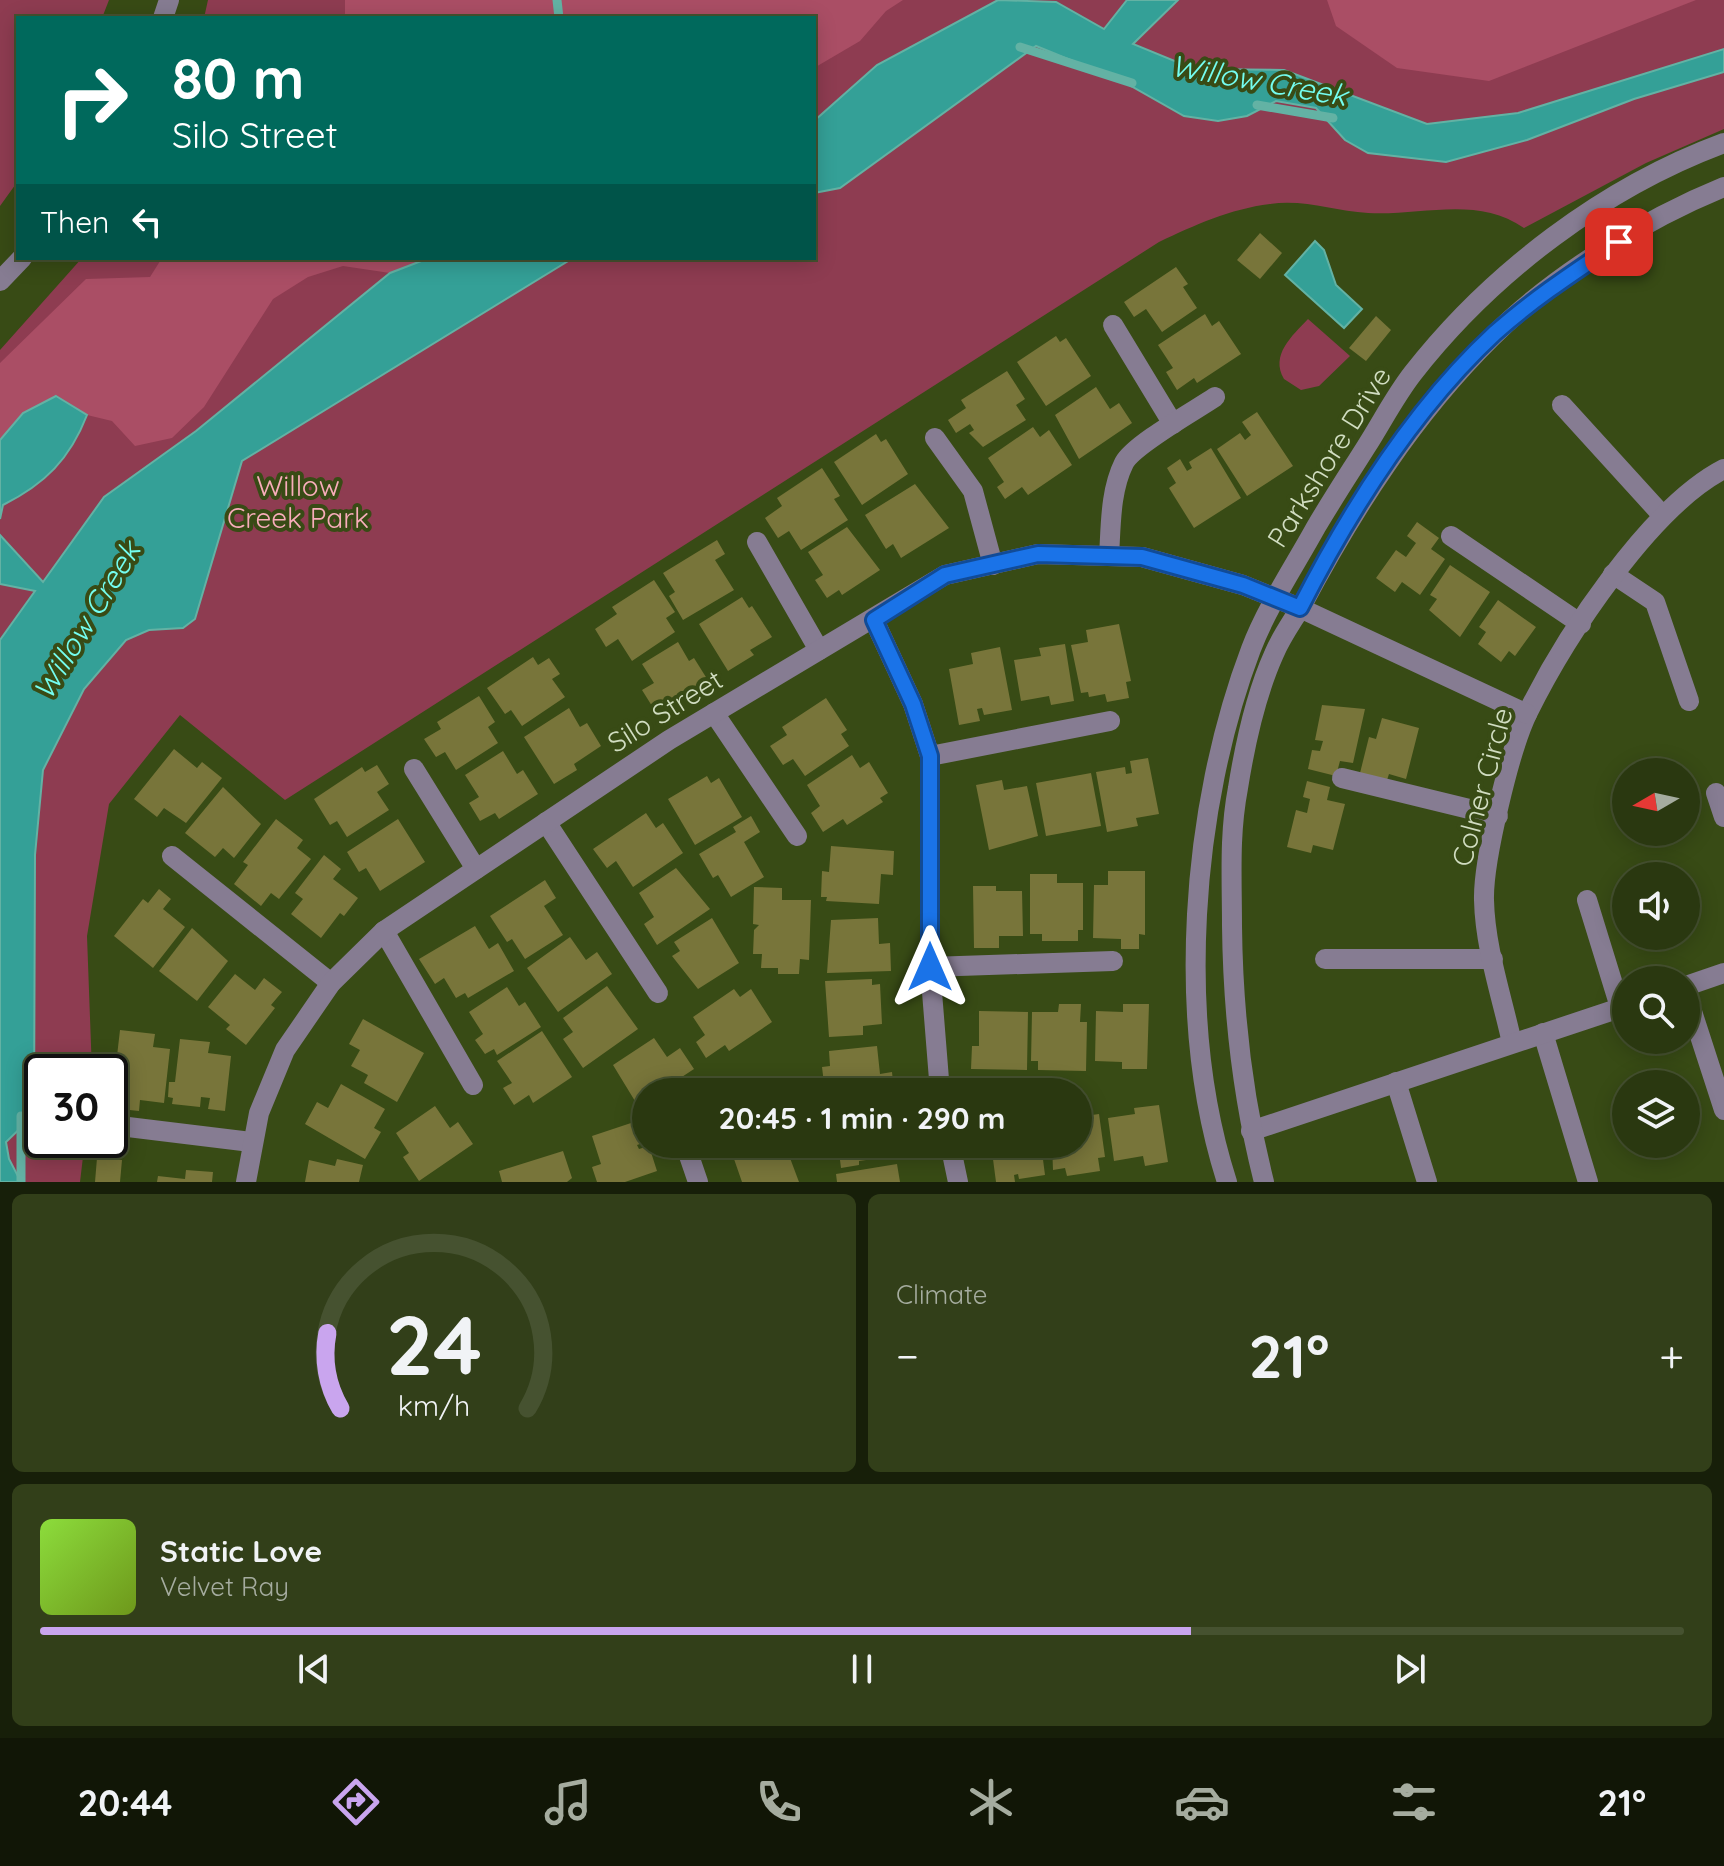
<!DOCTYPE html>
<html lang="en">
<head>
<meta charset="utf-8">
<style>
	body { margin:0; font-family:Quicksand,sans-serif; background:#323f19; color:#f1f3f6; height:100vh; display:flex; flex-direction:column; font-size:30px; white-space:nowrap }
	* { box-sizing:border-box; margin:0 }
	p { font-size:26px; color:#a5ac9f }
	.icon { flex:none; width:44px; height:44px; fill:none; stroke:currentColor; stroke-width:2; stroke-linecap:round; stroke-linejoin:round }
	.map { position:relative; height:1182px; overflow:hidden }
	.panel { display:flex; flex-direction:column; gap:12px; padding:12px; background:#171f09; flex:1 }
	.panel>* { flex:none }
	.guide { position:absolute; left:16px; top:16px; width:800px; height:244px; border-radius:0px; box-shadow:0 4px 20px #0003,0 0 0 2px #465230; background:#00695c; color:#fff; overflow:hidden }
	.needle { width:52px; rotate:261deg }
	.tools { position:absolute; left:1612px; top:758px; display:grid; gap:16px }
	.tools a { display:grid; place-items:center; width:88px; height:88px; border-radius:50%; background:#2a3810; box-shadow:0 4px 20px #0003,0 0 0 2px #465230; font-size:40px }
	.speed { position:absolute; left:24px; top:1054px; display:flex; gap:16px; font-size:40px; font-weight:700; text-align:center }
	.speed>* { display:grid; place-content:center; width:104px; height:104px; border-radius:50%; background:#2a3810; box-shadow:0 4px 20px #0003,0 0 0 2px #465230; line-height:1 }
	.speed .limit { border:4px solid #111; border-radius:12px; background:#fff; color:#111 }
	.pin { position:absolute; display:grid; place-items:center; width:68px; height:68px; color:#fff; margin:-34px; border-radius:16px; box-shadow:0 4px 12px #0006 }
	.me { position:absolute; width:88px; margin:-44px; rotate:0deg; stroke-linejoin:round; filter:drop-shadow(0 0 6px #0008) }
	.turn { display:flex; align-items:center; gap:28px; height:168px; padding:0 24px; font-size:36px }
	.turn .icon { width:104px; height:104px; stroke-width:2.5 }
	.turn b { display:block; font-size:56px; line-height:68px }
	.then { display:flex; align-items:center; height:76px; padding:0 24px; background:#0003; gap:16px; font-size:30px }
	.big { font-size:60px; font-weight:800; line-height:1.1 }
	.panel .tile { flex:1; display:flex; flex-direction:column; justify-content:center; gap:12px; min-width:0; padding:0 28px; border-radius:12px; background:#323f19 }
	.panel .dial { align-items:center; gap:0 }
	.dial svg { height:208px; overflow:visible; fill:none; stroke:#465230; stroke-width:7; stroke-linecap:round; text-anchor:middle }
	.dial text { fill:#f1f3f6; stroke:none }
	.song { display:flex; align-items:center; gap:24px }
	.cover { width:96px; height:96px; border-radius:12px; background:linear-gradient(135deg,hsl(90 70% 55%),hsl(80 70% 35%)) }
	.played { height:8px; border-radius:4px; background:linear-gradient(90deg,#c9a5ee 70%,#465230 70%) }
	.keys { display:flex; justify-content:space-around; direction:ltr }
	.heat { display:flex; justify-content:space-between; align-items:center; font-size:44px; direction:ltr }
	.panel .tiles { flex:1; display:grid; gap:12px; grid-template-columns:1fr 1fr }
	.tile:last-child { grid-column:span 2 }
	.trip { position:absolute; left:632px; top:1078px; width:460px; height:80px; border-radius:40px; background:#2a3810; box-shadow:0 4px 20px #0003,0 0 0 2px #465230; font-weight:800; line-height:80px; text-align:center }
	.dock { display:flex; height:128px; justify-content:space-around; align-items:center; background:#111606; color:#a5ac9f }
	.dock .icon { width:56px; height:56px }
	.dock .on { color:#c9a5ee }
	.dock b { font-size:36px; color:#f1f3f6 }
	.map>svg:first-child { display:block }
	.green { fill:#8e3c51 }
	.forest { fill:#aa4e65 }
	.water { fill:#34a097; stroke:#63b2a4; stroke-width:2 }
	.lines { fill:none; stroke-linecap:round; stroke-linejoin:round }
	.stream { stroke:#63b2a4; stroke-width:9 }
	.building { fill:#78753a }
	.minor { stroke:#867c92; stroke-width:20 }
	.route-casing { stroke:#114b97; stroke-width:20 }
	.route { stroke:#1a73e8; stroke-width:14 }
	.labels { text-anchor:middle; stroke-width:8; stroke-linejoin:round; paint-order:stroke }
	.street-label { font-size:28px; fill:#d1ddc1; stroke:#384b15 }
	.park-label { font-size:28px; fill:#f9adbb; stroke:#384b15 }
	.water-label { font-size:30px; font-style:italic; fill:#74fdf0; stroke:#384b15 }
</style>
</head>
<body>
<div class="map">
<svg width="1724" height="1182" viewBox="0 0 1724 1182">
	<rect width="100%" height="100%" fill="#384b15"/>
	<g class="green">
		<polygon points="0,0 109,0 102,18 18,18 18,181 0,206"/>
		<path d="M208,0h1516v129l-78,34 -122,65c-47,-33 -103,-12 -156,-15 -34,-2 -64,-14 -98,-9 -40,5 -75,21 -111,38l-874,558 -105,-85 -71,89 -22,132 5,136h-50v68h43l-5,42h-80v-832l82,-92h732v-240h-610z"/>
		<path d="M1308,319l42,37 -31,30 -18,4 -17,-11c-14,-24 8,-43 24,-60z"/>
	</g>
	<g class="forest">
		<polygon points="345,0 903,0 886,11 860,41 814,68 814,18 345,18"/>
		<polygon points="1327,0 1696,0 1489,81 1397,68 1336,26"/>
		<polygon points="162,258 429,258 390,273 343,266 308,277 273,299 204,407 172,438 135,446 112,421 87,415 56,396 23,413 0,440 0,363 86,279 150,277"/>
	</g>
	<g class="water">
		<polygon points="998,0 1056,2 1104,29 1127,0 1178,0 1133,44 1194,69 1284,70 1427,124 1518,113 1724,49 1724,72 1634,99 1527,140 1446,162 1368,153 1345,140 1316,108 1276,101 1247,116 1218,121 1184,116 1122,81 1036,46 840,188 814,193 814,121 877,65"/>
		<polygon points="1315,241 1324,250 1336,285 1362,309 1344,328 1285,275"/>
		<polygon points="429,258 573,258 242,461 195,619 183,628 149,630 126,640 84,689 43,770 35,855 34,1115 6,1142 9,1159 21,1182 0,1182 0,640 35,591 0,584 0,535 43,582 104,497 196,431 390,273"/>
		<path d="M56,396l31,19c-17,44 -42,69 -84,90l-3,14v-79l23,-27z"/>
	</g>
	<g class="lines">
		<g class="stream">
			<polyline points="557,0 559,18"/>
			<polyline points="1020,47 1132,83"/>
			<polyline points="1257,105 1333,118"/>
			<polyline points="21,1116 21,1182"/>
		</g>
	</g>
	<g class="building">
		<polygon points="1260,233 1282,253 1260,279 1237,260"/>
		<polygon points="1176,267 1188,284 1183,287 1197,308 1162,332 1146,309 1134,317 1124,302"/>
		<polygon points="1205,314 1212,326 1219,321 1241,354 1197,383 1194,378 1177,390 1166,372 1173,368 1158,345"/>
		<polygon points="1376,316 1391,330 1366,361 1349,348"/>
		<polygon points="1056,336 1060,342 1066,338 1091,376 1046,406 1017,362"/>
		<polygon points="1007,371 1025,399 1016,405 1026,420 983,447 969,433 974,430 970,424 956,433 948,420 966,408 961,400"/>
		<polygon points="1096,387 1110,409 1119,403 1132,423 1079,459 1055,415"/>
		<polygon points="1257,412 1293,466 1247,496 1217,449 1240,433 1245,440 1251,435 1242,422"/>
		<polygon points="1033,427 1040,437 1049,430 1072,465 1028,495 1022,487 1005,499 997,487 1004,482 988,458"/>
		<polygon points="876,434 881,442 886,439 908,474 862,505 834,462"/>
		<polygon points="1211,448 1241,498 1194,528 1169,488 1176,483 1167,468 1180,459 1187,471 1192,468 1189,462"/>
		<polygon points="822,468 840,496 834,499 848,520 801,550 789,531 778,538 765,518 782,506 777,498"/>
		<polygon points="915,484 949,528 901,558 893,544 886,549 865,515"/>
		<polygon points="1417,522 1439,538 1431,549 1445,559 1420,595 1402,582 1395,592 1376,578 1396,550 1406,557 1416,543 1407,536"/>
		<polygon points="847,527 880,570 842,595 839,590 827,598 815,580 823,575 808,552"/>
		<polygon points="717,540 725,554 715,560 734,590 683,620 669,596 675,592 663,573"/>
		<polygon points="1450,565 1490,592 1460,637 1429,610 1437,599 1430,595"/>
		<polygon points="654,580 675,612 666,618 675,632 632,661 618,639 606,647 595,629 617,614 612,607"/>
		<polygon points="742,597 749,608 752,606 772,637 750,650 754,655 728,671 699,624"/>
		<polygon points="1498,600 1536,627 1515,656 1509,651 1501,662 1478,644 1486,632 1479,627"/>
		<polygon points="1119,624 1131,681 1126,682 1129,698 1107,702 1105,694 1089,697 1088,692 1081,693 1071,645 1088,642 1086,630"/>
		<polygon points="678,642 689,661 694,658 709,682 657,714 642,690 654,683 642,664"/>
		<polygon points="1065,644 1074,701 1051,705 1049,696 1021,701 1014,660 1041,656 1039,648"/>
		<polygon points="1000,647 1012,710 984,715 982,708 977,709 980,721 959,725 949,669 973,664 971,653"/>
		<polygon points="533,657 538,665 549,658 560,674 552,679 565,697 522,726 511,710 505,714 487,688"/>
		<polygon points="479,696 495,722 488,727 498,743 456,770 445,752 436,757 424,739 441,729 437,722"/>
		<polygon points="826,698 847,730 841,734 849,746 805,776 793,759 783,765 770,746 787,735 782,727"/>
		<polygon points="1322,705 1365,709 1353,763 1340,761 1336,776 1308,769 1312,750 1320,751 1323,741 1315,740"/>
		<polygon points="569,708 580,727 587,723 601,746 574,764 577,770 554,784 524,737"/>
		<polygon points="1382,718 1419,728 1406,779 1389,774 1387,780 1360,773 1369,737 1376,739"/>
		<polygon points="174,749 197,768 202,762 222,778 186,823 164,808 157,817 134,799"/>
		<polygon points="503,751 517,774 523,770 538,794 499,819 495,813 480,821 469,803 479,797 465,775"/>
		<polygon points="852,755 860,768 869,762 888,793 880,798 883,802 847,825 843,819 823,832 811,813 820,806 807,785"/>
		<polygon points="1148,758 1159,814 1136,818 1138,826 1107,832 1096,772 1125,767 1126,774 1132,773 1130,761"/>
		<polygon points="377,765 389,784 377,792 389,810 347,837 337,821 330,825 314,799 362,767 365,772"/>
		<polygon points="1091,773 1101,826 1046,836 1036,783"/>
		<polygon points="707,776 711,783 719,778 742,817 695,845 668,799"/>
		<polygon points="1002,780 1004,790 1027,786 1038,836 989,850 976,785"/>
		<polygon points="1307,781 1330,787 1327,800 1345,804 1333,850 1313,845 1311,853 1287,847 1296,810 1307,813 1310,799 1303,797"/>
		<polygon points="223,787 261,824 234,858 223,848 215,857 185,833"/>
		<polygon points="646,813 656,828 663,823 683,853 633,887 616,861 607,868 593,849"/>
		<polygon points="751,816 760,832 744,842 764,877 731,897 718,875 713,878 699,854 736,832 733,827"/>
		<polygon points="276,819 303,840 297,848 311,859 279,899 271,893 261,906 234,884 248,865 243,862"/>
		<polygon points="398,819 425,862 380,891 366,868 359,872 347,852"/>
		<polygon points="831,846 894,851 893,875 881,874 879,904 826,901 827,897 821,897 822,871 829,872"/>
		<polygon points="324,855 341,869 333,879 358,898 344,916 340,913 321,938 291,914 303,899 295,893"/>
		<polygon points="676,868 710,909 657,945 644,924 654,917 639,893"/>
		<polygon points="1108,871 1145,871 1145,935 1139,934 1139,949 1121,949 1121,939 1093,938 1094,885 1108,885"/>
		<polygon points="1030,874 1057,874 1057,883 1083,883 1083,930 1078,930 1078,941 1042,941 1042,934 1030,934"/>
		<polygon points="545,880 556,898 544,906 563,935 525,959 512,939 507,942 490,916"/>
		<polygon points="973,886 996,886 996,891 1022,891 1023,936 999,936 999,948 974,948"/>
		<polygon points="754,887 782,888 782,900 811,900 809,960 800,959 799,974 778,974 778,968 761,968 762,954 753,954 754,930 759,925 753,924"/>
		<polygon points="159,889 171,899 163,909 185,927 153,968 114,936 143,899 148,903"/>
		<polygon points="712,918 739,963 698,989 672,956 680,951 674,942"/>
		<polygon points="878,918 879,944 890,943 891,971 827,973 831,920"/>
		<polygon points="475,926 489,949 498,943 514,971 468,998 465,993 456,998 444,978 435,984 419,959"/>
		<polygon points="192,928 228,961 197,1001 159,971"/>
		<polygon points="570,937 586,960 597,952 612,974 558,1012 527,968"/>
		<polygon points="235,974 255,990 264,978 282,992 271,1005 275,1008 246,1045 226,1029 230,1025 208,1007"/>
		<polygon points="872,979 872,985 880,984 882,1024 863,1026 863,1035 829,1037 825,981"/>
		<polygon points="607,986 638,1029 583,1068 563,1039 573,1032 563,1018"/>
		<polygon points="507,987 519,1006 525,1002 541,1027 497,1055 494,1049 485,1054 475,1040 483,1034 469,1012"/>
		<polygon points="734,989 740,997 751,989 772,1022 729,1051 725,1045 706,1058 696,1042 705,1035 693,1017"/>
		<polygon points="1059,1004 1081,1004 1080,1022 1087,1022 1086,1071 1038,1070 1038,1061 1031,1061 1032,1012 1058,1012"/>
		<polygon points="1123,1004 1149,1004 1147,1069 1122,1069 1122,1062 1095,1061 1096,1011 1123,1012"/>
		<polygon points="979,1011 1028,1012 1027,1070 971,1069 972,1046 979,1046"/>
		<polygon points="363,1019 424,1053 397,1102 364,1083 368,1075 351,1066 360,1050 349,1044"/>
		<polygon points="120,1030 155,1034 153,1047 170,1049 164,1103 140,1100 139,1111 111,1108"/>
		<polygon points="542,1031 572,1077 533,1103 529,1095 514,1105 503,1088 512,1083 497,1061"/>
		<polygon points="654,1038 667,1057 680,1048 694,1069 659,1092 646,1092 646,1101 638,1106 613,1065"/>
		<polygon points="180,1039 210,1042 208,1053 231,1056 225,1111 208,1109 210,1098 201,1097 200,1107 172,1104 173,1098 168,1097 169,1082 175,1082"/>
		<polygon points="877,1046 880,1074 892,1072 894,1092 825,1092 822,1067 830,1066 829,1051"/>
		<polygon points="771,1078 776,1092 731,1092"/>
		<polygon points="341,1084 385,1109 374,1128 381,1132 365,1159 305,1124 317,1102 328,1108"/>
		<polygon points="1159,1105 1168,1162 1145,1166 1143,1156 1114,1161 1108,1118 1135,1114 1134,1108"/>
		<polygon points="435,1106 450,1128 458,1122 473,1144 419,1181 403,1157 409,1153 396,1133"/>
		<polygon points="1099,1114 1105,1157 1098,1158 1100,1171 1067,1176 1065,1168 1053,1170 1052,1144 1078,1144 1078,1117"/>
		<polygon points="640,1120 646,1142 637,1145 639,1149 649,1146 657,1171 625,1182 597,1182 592,1167 601,1164 592,1136"/>
		<polygon points="773,1144 791,1144 795,1156 790,1158 799,1182 742,1182 734,1159"/>
		<polygon points="838,1144 894,1144 895,1156 859,1161 859,1165 841,1168"/>
		<polygon points="991,1144 1041,1144 1045,1175 1019,1179 1018,1174 1014,1175 1015,1182 996,1182"/>
		<polygon points="563,1151 572,1178 567,1182 502,1182 499,1171"/>
		<polygon points="97,1158 122,1160 120,1182 95,1182"/>
		<polygon points="337,1159 363,1165 359,1182 305,1182 309,1160 335,1166"/>
		<polygon points="897,1164 900,1182 837,1182 836,1174"/>
		<polygon points="186,1170 213,1172 212,1182 157,1182 158,1176 185,1179"/>
	</g>
	<g class="lines">
		<g class="minor">
			<polyline points="163,18 169,0"/>
			<polyline points="0,281 22,258"/>
			<polyline points="1113,325 1173,424"/>
			<polyline points="1562,405 1663,516"/>
			<polyline points="935,438 973,491 993,565"/>
			<polyline points="1451,536 1581,624"/>
			<polyline points="757,542 819,650"/>
			<path d="M1109,556c2,-30 1,-65 15,-93 9,-18 72,-53 91,-66"/>
			<polyline points="1613,574 1655,602 1689,701"/>
			<polyline points="874,620 913,704 930,756 930,967 940,1092"/>
			<polyline points="714,713 797,836"/>
			<polyline points="930,756 1110,721"/>
			<polyline points="414,769 476,869"/>
			<polyline points="1342,778 1498,816"/>
			<polyline points="1716,793 1724,817"/>
			<polyline points="546,822 658,993"/>
			<polyline points="172,856 331,983"/>
			<polyline points="1587,900 1620,1007"/>
			<polyline points="384,931 473,1085"/>
			<polyline points="1325,959 1493,959"/>
			<polyline points="930,967 1113,961"/>
			<polyline points="1686,986 1724,973"/>
			<polyline points="1686,993 1724,1110"/>
			<polyline points="1543,1033 1588,1182"/>
			<path d="M1512,1043c-10,-46 -27,-95 -28,-143 -1,-39 26,-152 44,-188 37,-75 122,-205 196,-243"/>
			<polyline points="1396,1082 1427,1182"/>
			<polyline points="128,1127 251,1142"/>
			<polyline points="1251,1131 1626,1006"/>
			<polyline points="685,1144 698,1182"/>
			<polyline points="950,1144 958,1182"/>
			<polyline points="246,1182 259,1113 285,1050 331,983 384,931 669,740 945,575 1038,554 1142,557 1243,585 1300,608 1527,714"/>
			<path d="M1227,1182c-52,-161 -36,-375 24,-533 16,-42 43,-82 65,-122 16,-27 33,-53 50,-80 16,-25 29,-51 47,-74 79,-101 192,-186 311,-230"/>
			<path d="M1264,1182c-22,-86 -31,-168 -32,-256 0,-48 -3,-91 6,-138 7,-44 18,-94 36,-134 7,-17 18,-32 27,-47 52,-98 112,-192 191,-270 61,-61 153,-118 232,-150"/>
		</g>
	</g>
	<g class="lines">
		<g class="route-casing">
			<path id="route" d="M930,967v-211l-17,-52 -39,-84 71,-45 93,-21 104,3 101,28 57,23c50,-98 114,-200 195,-275 38,-34 81,-62 124,-91"/>
		</g>
		<use href="#route" class="route"/>
	</g>
	<g class="labels">
		<g class="street-label">
			<text transform="translate(1329 457) rotate(-58)" y="10">Parkshore Drive</text>
			<text transform="translate(665 711) rotate(-32)" y="10">Silo Street</text>
			<text transform="translate(1482 787) rotate(-75)" y="10">Colner Circle</text>
		</g>
		<g class="park-label">
			<text x="298" y="496">Willow<tspan x="298" dy="32">Creek Park</tspan></text>
		</g>
		<g class="water-label">
			<text transform="translate(1259 81) rotate(10)" y="10">Willow Creek</text>
			<text transform="translate(87 621) rotate(-59)" y="10">Willow Creek</text>
		</g>
	</g>
</svg>
<div class="tools">
<a><svg class="needle" viewBox="-14 -14 28 28"><path d="M0-13l5 13h-10z" fill="#e53935"/><path d="M0 13l5-13h-10z" fill="#a5ac9f"/></svg></a>
<a><svg class="icon" aria-label="sound" viewBox="0 0 24 24"><path d="M4 9h4l5-4v14l-5-4H4zM17 9q2 3 0 6"/></svg></a>
<a><svg class="icon" aria-label="search" viewBox="0 0 24 24"><circle cx="10" cy="10" r="6"/><path d="M15 15l6 6"/></svg></a>
<a><svg class="icon" aria-label="layers" viewBox="0 0 24 24"><path d="M12 4l9 5-9 5-9-5zM3 14l9 5 9-5"/></svg></a>
</div>
<div class="speed"><div class="limit">30</div></div>
<div class="pin" style="left:1619px;top:242px;background:#d93025"><svg class="icon" aria-label="arrive" viewBox="0 0 24 24"><path d="M6 21V4h12l-3 4 3 4H6"/></svg></div>
<svg class="me" style="left:930px;top:967px" viewBox="-20 -20 40 40"><path d="M0-17L14 15 0 8-14 15z" fill="#1a73e8" stroke="#fff" stroke-width="4"/></svg>
<div class="trip">20:45 · 1 min · 290 m</div>
<div class="guide">
<div class="turn"><svg class="icon" aria-label="right" viewBox="0 0 24 24"><path d="M7 20v-9h11M14 6l5 5-5 5"/></svg><div><b>80 m</b>Silo Street</div></div>
<div class="then">Then<svg class="icon" aria-label="left" viewBox="0 0 24 24"><path d="M17 20v-9H6M10 6l-5 5 5 5"/></svg></div>
</div>
</div>
<section class="panel">
<div class="tiles">
<div class="tile dial"><svg viewBox="0 0 100 80">
<path d="M14 69A42 42 0 1 1 86 69"/>
<path d="M14 69A42 42 0 0 1 9 40" stroke="#c9a5ee"/>
<text x="50" y="56" font-size="32" font-weight="700">24</text>
<text x="50" y="72" font-size="11">km/h</text>
</svg></div>
<div class="tile"><p>Climate</p>
<div class="heat"><a>−</a><b class="big">21°</b><a>+</a></div>
</div>
<div class="tile">
<div class="song"><i class="cover"></i><div><b>Static Love</b><p>Velvet Ray</p></div></div>
<div class="played"></div>
<div class="keys"><svg class="icon" aria-label="previous" viewBox="0 0 24 24"><path d="M18 5L8 12l10 7zM5 5v14"/></svg><svg class="icon" aria-label="pause" viewBox="0 0 24 24"><path d="M8 5v14M16 5v14"/></svg><svg class="icon" aria-label="next" viewBox="0 0 24 24"><path d="M6 5l10 7-10 7zM19 5v14"/></svg></div>
</div>
</div>
</section>
<nav class="dock">
<b>20:44</b>
<svg class="icon on" aria-label="directions" viewBox="0 0 24 24"><path d="M12 3l9 9-9 9-9-9zM9 14v-3h6M13 9l2 2-2 2"/></svg>
<svg class="icon" aria-label="music" viewBox="0 0 24 24"><path d="M9 18V5l10-2v13"/><circle cx="6" cy="18" r="3"/><circle cx="16" cy="16" r="3"/></svg>
<svg class="icon" aria-label="phone" viewBox="0 0 24 24"><path d="M5 4h4l2 5-3 2q2 4 5 5l2-3 5 2v4C11 20 4 13 5 4z"/></svg>
<svg class="icon" aria-label="climate" viewBox="0 0 24 24"><path d="M12 3v18M4 7l16 10M4 17L20 7"/></svg>
<svg class="icon" aria-label="car" viewBox="0 0 24 24"><path d="M5 17H2v-5l4-1 3-4h7l3 4 3 1v5h-3M9 17h6M6 11h13"/><circle cx="7" cy="17" r="2"/><circle cx="17" cy="17" r="2"/></svg>
<svg class="icon" aria-label="filters" viewBox="0 0 24 24"><path d="M4 7h16M4 17h16"/><circle cx="9" cy="7" r="2"/><circle cx="15" cy="17" r="2"/></svg>
<b>21°</b>
</nav>
</body>
</html>
